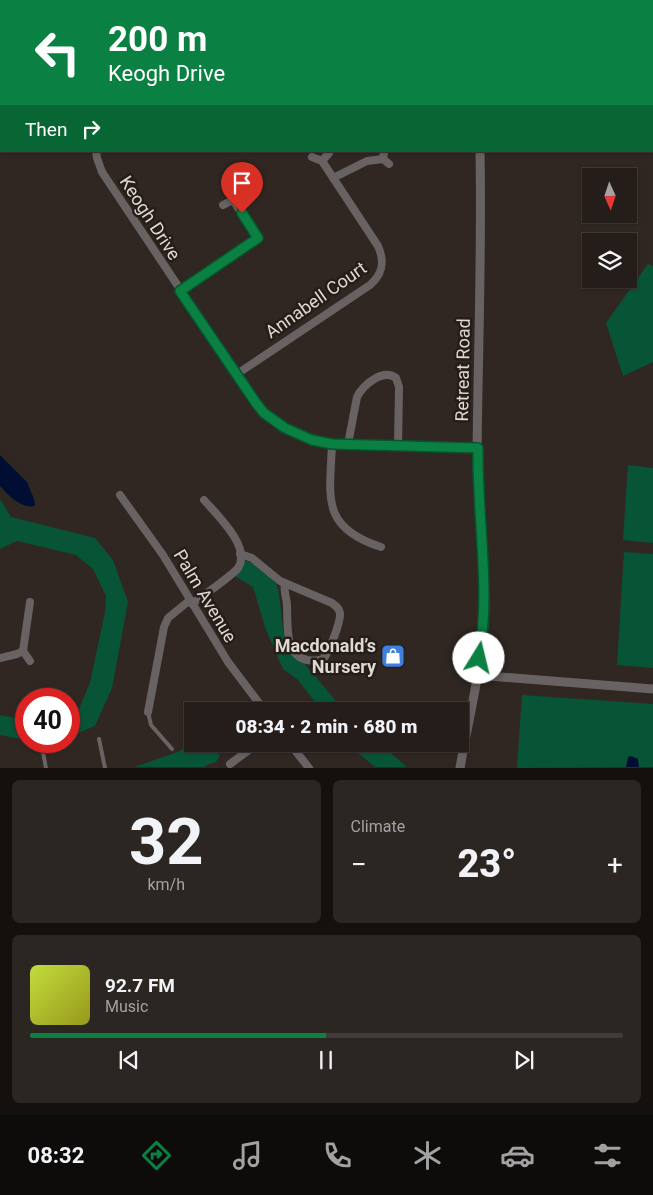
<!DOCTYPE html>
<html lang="en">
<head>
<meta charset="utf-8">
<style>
	body { margin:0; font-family:Roboto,sans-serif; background:#2c2623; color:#f1f3f6; height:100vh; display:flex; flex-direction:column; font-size:19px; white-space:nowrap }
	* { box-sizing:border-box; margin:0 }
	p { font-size:16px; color:#a3a2a2 }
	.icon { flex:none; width:28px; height:28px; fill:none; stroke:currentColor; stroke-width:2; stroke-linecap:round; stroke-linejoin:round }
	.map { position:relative; height:768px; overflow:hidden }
	.details { display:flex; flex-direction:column; gap:12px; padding:12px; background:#14100e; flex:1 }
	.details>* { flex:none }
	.hud { position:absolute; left:0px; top:0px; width:654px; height:152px; box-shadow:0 1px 4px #0004,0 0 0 1px #413b39; background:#0b8043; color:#fff; overflow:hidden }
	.needle { width:32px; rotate:177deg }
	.buttons { position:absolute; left:582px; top:168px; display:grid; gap:10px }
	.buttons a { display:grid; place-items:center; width:55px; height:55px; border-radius:0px; background:#241d1a; box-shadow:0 1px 4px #0004,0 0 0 1px #413b39; font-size:25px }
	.speed { position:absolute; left:15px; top:688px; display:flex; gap:10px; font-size:25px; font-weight:700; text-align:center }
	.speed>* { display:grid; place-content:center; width:65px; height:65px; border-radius:50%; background:#241d1a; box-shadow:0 1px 4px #0004,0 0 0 1px #413b39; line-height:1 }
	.speed .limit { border:8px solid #d22; background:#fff; color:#111 }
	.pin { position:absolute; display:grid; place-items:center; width:42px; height:42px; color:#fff; margin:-51px -21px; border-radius:50% 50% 50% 0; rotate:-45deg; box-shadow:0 0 5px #0007 }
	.pin .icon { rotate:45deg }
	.me { position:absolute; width:55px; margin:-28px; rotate:9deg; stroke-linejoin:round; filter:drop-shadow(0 0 4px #0008) }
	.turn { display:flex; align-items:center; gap:18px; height:105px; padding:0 25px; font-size:22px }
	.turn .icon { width:65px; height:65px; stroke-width:2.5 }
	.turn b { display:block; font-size:35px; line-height:42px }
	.then { display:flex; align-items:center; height:48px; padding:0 25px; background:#0003; gap:10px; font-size:19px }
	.big { font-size:38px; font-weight:800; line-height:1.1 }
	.details .widget { flex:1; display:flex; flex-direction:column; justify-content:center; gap:8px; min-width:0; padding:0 18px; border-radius:8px; background:#2c2623 }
	.details .dial { align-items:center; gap:0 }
	.dial b { font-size:65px; line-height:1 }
	.song { display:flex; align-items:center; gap:15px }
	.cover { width:60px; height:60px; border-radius:8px; background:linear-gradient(135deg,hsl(70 70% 55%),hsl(60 70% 35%)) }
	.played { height:5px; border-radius:2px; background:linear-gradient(90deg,#0b8043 50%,#413b39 50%) }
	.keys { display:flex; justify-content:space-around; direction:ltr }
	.heat { display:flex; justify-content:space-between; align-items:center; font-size:28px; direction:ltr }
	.details .tiles { flex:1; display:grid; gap:12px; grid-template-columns:1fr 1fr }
	.widget:last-child { grid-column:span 2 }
	.trip { position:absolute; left:184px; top:702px; width:285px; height:50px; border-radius:0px; background:#241d1a; box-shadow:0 1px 4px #0004,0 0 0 1px #413b39; font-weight:800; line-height:50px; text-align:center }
	.tabs { display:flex; height:80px; justify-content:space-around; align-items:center; background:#0e0c0a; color:#a3a2a2 }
	.tabs .icon { width:35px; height:35px }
	.tabs .selected { color:#0b8043 }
	.tabs b { font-size:22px; color:#f1f3f6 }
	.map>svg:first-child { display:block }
	.green { fill:#075437 }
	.water { fill:#000e34 }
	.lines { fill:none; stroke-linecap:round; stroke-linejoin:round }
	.service { stroke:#686262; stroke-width:4 }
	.minor { stroke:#686262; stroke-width:8 }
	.tertiary { stroke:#686262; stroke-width:9 }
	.route-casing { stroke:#07532c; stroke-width:12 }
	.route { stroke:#0b8043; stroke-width:9 }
	.labels { text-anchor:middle; stroke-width:5; stroke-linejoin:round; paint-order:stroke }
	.street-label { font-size:18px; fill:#dfd9d6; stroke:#261d18 }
	.poi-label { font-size:18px; font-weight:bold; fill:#dfd9d6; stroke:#261d18; text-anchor:end }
</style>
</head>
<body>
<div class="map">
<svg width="653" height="768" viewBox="0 0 653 768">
	<rect width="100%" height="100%" fill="#302722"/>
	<g class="green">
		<polygon points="648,264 653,266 653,362 623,376 606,323"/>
		<polygon points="628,465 653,468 653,543 623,540"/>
		<polygon points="0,499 11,517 95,538 113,560 128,602 112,688 95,726 69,737 69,713 79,709 90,683 105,612 106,596 93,569 76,555 17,541 0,549"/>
		<polygon points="624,552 653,554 653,668 617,665"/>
		<path d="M248,561c8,4 26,17 29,25 8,25 -1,64 27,77l37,44 2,-2 6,6h-27l-24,-31 -15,-11 -17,-39 -13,-43 -18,-11 8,-14z"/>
		<polygon points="522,695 653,704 653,767 517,768"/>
		<polygon points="0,715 26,720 26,740 0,735"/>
		<polygon points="192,741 192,744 204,744 220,755 216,762 209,764 204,767 135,767 180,751"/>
		<polygon points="347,744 378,744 387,754 388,751 407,767 375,767"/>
	</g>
	<g class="water">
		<path d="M0,455l27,27 7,17 1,7c-14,3 -27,-11 -35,-20z"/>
		<polygon points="631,756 638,759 639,767 626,767 628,757"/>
	</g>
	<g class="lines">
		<g class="service">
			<polyline points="148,712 151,725 172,749"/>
			<polyline points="99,739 105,768"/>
			<polyline points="42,747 46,768"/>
		</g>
		<g class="minor">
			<polyline points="92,0 93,1"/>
			<polyline points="278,0 278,1"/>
			<polyline points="385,0 385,1"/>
			<polyline points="200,1 200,0"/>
			<path d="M96,151l1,7 5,14 154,231c36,44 82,41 133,43 30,1 59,1 89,2"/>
			<polyline points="384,153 383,159 389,164"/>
			<polyline points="322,161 329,153"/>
			<polyline points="333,178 367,161 383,159"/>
			<polyline points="223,205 233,200 240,193"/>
			<polyline points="180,291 258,239 233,200"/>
			<path d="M237,374l133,-89c13,-11 15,-23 8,-39l-56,-85 -10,-4"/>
			<path d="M332,444c-2,53 -12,83 49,103"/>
			<path d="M348,444l9,-47c6,-12 26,-29 39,-19l3,9 -1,59"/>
			<polyline points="120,495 163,555 228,662 265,711"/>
			<path d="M240,554l12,4 28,23 52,22c4,3 7,5 8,10 1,8 -11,40 -17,46 -5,2 -10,2 -16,1 -23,-5 -19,-35 -20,-54 0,-8 -4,-15 -2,-23"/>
			<path d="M192,604c10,-8 40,-28 46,-36 14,-21 -22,-54 -34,-68"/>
			<polyline points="23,651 30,661"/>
			<polyline points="0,658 17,654 23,651 30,602"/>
			<polyline points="148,712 164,627 168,618 190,600"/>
			<polyline points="290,744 309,768"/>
			<polyline points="230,764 257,744"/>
		</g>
		<g class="tertiary">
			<polyline points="477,0 477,1"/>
			<polyline points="476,675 653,689"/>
			<path d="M460,768c9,-52 23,-105 25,-158 1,-52 -8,-103 -8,-155 1,-101 5,-202 3,-304"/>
		</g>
	</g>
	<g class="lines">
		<g class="route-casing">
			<path id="route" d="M242,213l16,25 -78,53 76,112 8,10 21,15 27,12 20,4 146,4c-1,72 13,139 1,210"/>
		</g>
		<use href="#route" class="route"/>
	</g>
	<defs>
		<g id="shop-square" transform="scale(1.25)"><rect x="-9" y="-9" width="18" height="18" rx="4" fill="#3f7fe0" stroke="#261d18"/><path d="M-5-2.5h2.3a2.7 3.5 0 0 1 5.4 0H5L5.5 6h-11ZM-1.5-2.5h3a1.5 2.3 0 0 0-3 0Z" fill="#fff"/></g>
	</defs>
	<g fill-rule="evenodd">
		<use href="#shop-square" x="393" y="656"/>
	</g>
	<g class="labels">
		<g class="street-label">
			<text transform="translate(150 218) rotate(57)" y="6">Keogh Drive</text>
			<text transform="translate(316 300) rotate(-35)" y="6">Annabell Court</text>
			<text transform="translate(463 370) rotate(-89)" y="6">Retreat Road</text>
			<text transform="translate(205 596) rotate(59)" y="6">Palm Avenue</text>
		</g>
		<g class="poi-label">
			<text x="376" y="652">Macdonald’s<tspan x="376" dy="21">Nursery</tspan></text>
		</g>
	</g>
</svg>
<div class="buttons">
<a><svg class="needle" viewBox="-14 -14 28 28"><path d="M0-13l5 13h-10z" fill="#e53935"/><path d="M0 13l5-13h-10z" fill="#a3a2a2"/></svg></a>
<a><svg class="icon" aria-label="layers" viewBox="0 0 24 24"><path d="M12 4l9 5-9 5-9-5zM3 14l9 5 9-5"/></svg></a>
</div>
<div class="speed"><div class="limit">40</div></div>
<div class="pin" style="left:242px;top:213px;background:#d93025"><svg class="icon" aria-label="arrive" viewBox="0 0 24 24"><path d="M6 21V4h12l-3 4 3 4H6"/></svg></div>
<svg class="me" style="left:479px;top:658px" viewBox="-20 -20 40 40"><circle r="19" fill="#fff"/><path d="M0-13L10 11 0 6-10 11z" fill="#0b8043"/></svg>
<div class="trip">08:34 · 2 min · 680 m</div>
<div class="hud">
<div class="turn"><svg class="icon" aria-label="left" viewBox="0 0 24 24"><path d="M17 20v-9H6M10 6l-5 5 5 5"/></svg><div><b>200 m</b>Keogh Drive</div></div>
<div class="then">Then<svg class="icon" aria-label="right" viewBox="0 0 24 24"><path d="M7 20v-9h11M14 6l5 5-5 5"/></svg></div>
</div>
</div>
<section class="details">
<div class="tiles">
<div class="widget dial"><b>32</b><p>km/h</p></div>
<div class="widget"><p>Climate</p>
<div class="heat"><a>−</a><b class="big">23°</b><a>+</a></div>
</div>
<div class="widget">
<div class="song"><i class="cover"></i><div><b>92.7 FM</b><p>Music</p></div></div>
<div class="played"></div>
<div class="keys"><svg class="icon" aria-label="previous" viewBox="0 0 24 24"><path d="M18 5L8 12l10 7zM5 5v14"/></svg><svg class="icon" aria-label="pause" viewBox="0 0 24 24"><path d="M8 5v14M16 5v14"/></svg><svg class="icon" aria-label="next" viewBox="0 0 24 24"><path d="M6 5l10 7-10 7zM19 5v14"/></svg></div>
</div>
</div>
</section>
<nav class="tabs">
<b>08:32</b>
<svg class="icon selected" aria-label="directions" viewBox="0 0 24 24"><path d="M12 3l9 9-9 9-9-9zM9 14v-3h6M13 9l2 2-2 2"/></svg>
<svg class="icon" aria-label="music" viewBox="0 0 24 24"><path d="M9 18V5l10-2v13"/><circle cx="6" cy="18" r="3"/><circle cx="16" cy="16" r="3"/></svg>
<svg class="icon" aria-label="phone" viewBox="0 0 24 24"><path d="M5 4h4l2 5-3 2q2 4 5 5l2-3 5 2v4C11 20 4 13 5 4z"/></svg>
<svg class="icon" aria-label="climate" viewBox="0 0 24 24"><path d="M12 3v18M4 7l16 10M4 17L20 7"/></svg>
<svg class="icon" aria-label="car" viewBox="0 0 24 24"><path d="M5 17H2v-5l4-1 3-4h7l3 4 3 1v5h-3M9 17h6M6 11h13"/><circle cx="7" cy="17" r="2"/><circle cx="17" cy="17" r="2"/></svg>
<svg class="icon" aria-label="filters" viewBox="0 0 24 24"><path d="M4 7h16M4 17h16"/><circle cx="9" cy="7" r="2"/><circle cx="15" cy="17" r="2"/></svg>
</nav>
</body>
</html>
